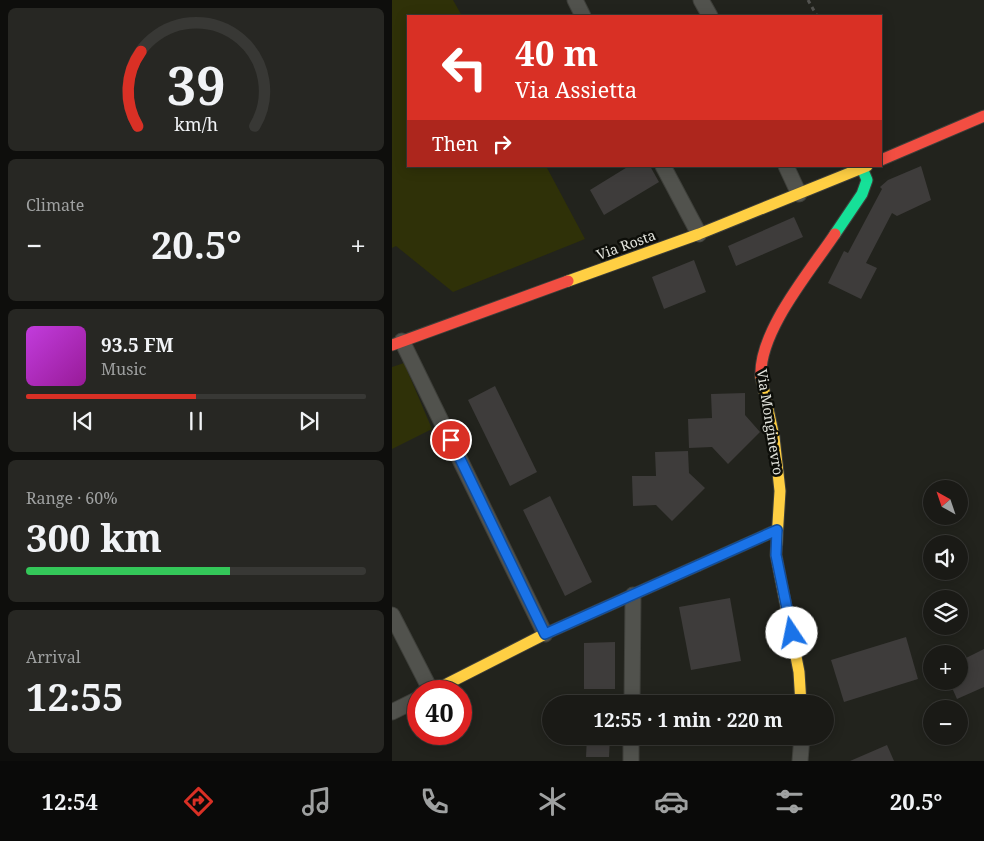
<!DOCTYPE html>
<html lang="en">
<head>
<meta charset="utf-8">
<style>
	body { margin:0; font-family:"Noto Serif",serif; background:#272723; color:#f1f3f6; height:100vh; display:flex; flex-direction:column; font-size:19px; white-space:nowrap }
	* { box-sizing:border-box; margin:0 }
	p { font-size:16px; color:#9fa1a1 }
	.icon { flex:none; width:28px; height:28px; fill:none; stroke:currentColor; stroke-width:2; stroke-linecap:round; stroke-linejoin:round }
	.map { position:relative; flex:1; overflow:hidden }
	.side { display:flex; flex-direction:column; gap:8px; padding:8px; background:#0e0e0c; width:392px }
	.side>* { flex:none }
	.top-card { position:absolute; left:15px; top:15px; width:475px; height:152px; border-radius:0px; box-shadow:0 2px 12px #0003,0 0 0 1px #383835; background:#d93025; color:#fff; overflow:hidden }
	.needle { width:32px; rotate:320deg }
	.tools { position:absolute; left:531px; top:480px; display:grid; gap:10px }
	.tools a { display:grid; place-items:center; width:45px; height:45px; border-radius:50%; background:#1a1a16; box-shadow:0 2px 12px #0003,0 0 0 1px #383835; font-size:25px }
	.speed { position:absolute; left:15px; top:680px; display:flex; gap:10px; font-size:25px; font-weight:700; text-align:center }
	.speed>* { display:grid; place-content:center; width:65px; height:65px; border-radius:50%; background:#1a1a16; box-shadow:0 2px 12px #0003,0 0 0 1px #383835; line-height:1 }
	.speed .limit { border:8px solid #d22; background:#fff; color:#111 }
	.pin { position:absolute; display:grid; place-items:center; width:42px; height:42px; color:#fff; margin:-21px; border:2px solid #fff; border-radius:50%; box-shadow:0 1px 5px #0007 }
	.me { position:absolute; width:55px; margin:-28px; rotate:349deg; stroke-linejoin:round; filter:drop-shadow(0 0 4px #0008) }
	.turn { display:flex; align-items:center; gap:18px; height:105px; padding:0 25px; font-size:22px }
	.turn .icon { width:65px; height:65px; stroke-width:2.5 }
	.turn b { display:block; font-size:35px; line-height:42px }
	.then { display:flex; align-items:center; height:48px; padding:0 25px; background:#0003; gap:10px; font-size:19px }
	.big { font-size:38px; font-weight:700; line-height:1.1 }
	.side .tile { flex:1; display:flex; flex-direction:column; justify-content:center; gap:8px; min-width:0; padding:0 18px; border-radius:8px; background:#272723 }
	.side .dial { align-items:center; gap:0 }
	.dial svg { height:130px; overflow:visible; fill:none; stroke:#383835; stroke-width:7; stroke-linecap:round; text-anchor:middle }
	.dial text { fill:#f1f3f6; stroke:none }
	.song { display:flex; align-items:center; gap:15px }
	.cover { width:60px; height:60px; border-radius:8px; background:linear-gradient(135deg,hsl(290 70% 55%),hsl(300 70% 35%)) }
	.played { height:5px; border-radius:2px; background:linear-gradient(90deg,#d93025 50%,#383835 50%) }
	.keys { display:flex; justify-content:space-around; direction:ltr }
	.heat { display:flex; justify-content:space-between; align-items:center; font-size:28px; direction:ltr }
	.charge { height:8px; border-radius:4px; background:linear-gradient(90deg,#34c759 60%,#383835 0) }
	.trip { position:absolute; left:150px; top:695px; width:292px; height:50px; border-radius:25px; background:#1a1a16; box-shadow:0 2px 12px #0003,0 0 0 1px #383835; font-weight:700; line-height:50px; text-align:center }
	.tabs { display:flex; height:80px; justify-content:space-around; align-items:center; background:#0a0a09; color:#9fa1a1 }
	.tabs .icon { width:35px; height:35px }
	.tabs .on { color:#d93025 }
	.tabs b { font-size:22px; color:#f1f3f6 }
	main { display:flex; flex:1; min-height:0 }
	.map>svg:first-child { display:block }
	.green { fill:#2f3108 }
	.building { fill:#3e3c3b }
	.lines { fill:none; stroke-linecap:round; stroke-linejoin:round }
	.street-casing { stroke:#3e3f3a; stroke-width:17 }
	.fast-casing { stroke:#3e3f3a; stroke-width:13 }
	.slow-casing { stroke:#3e3f3a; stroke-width:13 }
	.jam-casing { stroke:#3e3f3a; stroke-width:13 }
	.path { stroke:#535350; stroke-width:3; stroke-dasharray:4 4; stroke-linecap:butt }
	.street { stroke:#51524d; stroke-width:15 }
	.fast { stroke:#16e098; stroke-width:11 }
	.slow { stroke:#ffcf43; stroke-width:11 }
	.jam { stroke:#f24e42; stroke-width:11 }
	.route-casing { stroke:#114b97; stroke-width:12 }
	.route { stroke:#1a73e8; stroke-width:9 }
	.labels { text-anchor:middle; stroke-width:5; stroke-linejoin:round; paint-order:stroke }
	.street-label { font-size:14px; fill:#e4e5de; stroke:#0d0e09 }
</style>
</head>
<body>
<main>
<section class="side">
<div class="tile dial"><svg viewBox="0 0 100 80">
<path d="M14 69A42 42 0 1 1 86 69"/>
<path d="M14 69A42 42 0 0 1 16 23" stroke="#d93025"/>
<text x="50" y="56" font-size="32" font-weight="700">39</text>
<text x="50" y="72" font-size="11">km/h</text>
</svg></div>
<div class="tile"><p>Climate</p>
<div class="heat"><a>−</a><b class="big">20.5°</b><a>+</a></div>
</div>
<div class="tile">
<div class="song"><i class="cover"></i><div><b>93.5 FM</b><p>Music</p></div></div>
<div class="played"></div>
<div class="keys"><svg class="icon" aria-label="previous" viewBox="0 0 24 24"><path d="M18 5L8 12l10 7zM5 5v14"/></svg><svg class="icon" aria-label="pause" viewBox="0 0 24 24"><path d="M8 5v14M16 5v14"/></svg><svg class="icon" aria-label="next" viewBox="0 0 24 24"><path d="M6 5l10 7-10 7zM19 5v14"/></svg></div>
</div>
<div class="tile"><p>Range · 60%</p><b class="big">300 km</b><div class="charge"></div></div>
<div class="tile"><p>Arrival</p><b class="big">12:55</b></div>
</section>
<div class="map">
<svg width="592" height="761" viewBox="0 0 592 761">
	<rect width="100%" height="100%" fill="#22231d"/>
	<g class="green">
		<polygon points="0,0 61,0 70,16 16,16 16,166 154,166 193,239 61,292 4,246 0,248"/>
		<polygon points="12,363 40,429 0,449 0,367"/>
	</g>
	<g class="building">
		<polygon points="237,166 258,166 267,182 212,215 198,190"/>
		<polygon points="529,166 539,200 505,216 500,213 474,263 485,268 469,299 436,283 452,251 456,253 490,189 488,187 496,180"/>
		<polygon points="402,217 411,237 344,266 336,246"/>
		<polygon points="302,260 314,292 272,309 260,277"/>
		<polygon points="103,386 145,472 118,486 76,400"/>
		<polygon points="353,393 353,415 368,432 336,464 320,447 297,448 296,419 320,418 319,394"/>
		<polygon points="296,451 297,473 313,488 280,521 264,505 241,506 240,476 264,476 263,452"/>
		<polygon points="158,496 200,582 173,596 131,510"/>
		<polygon points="338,598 349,661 299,670 287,607"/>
		<polygon points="514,637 526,679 452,702 439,660"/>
		<polygon points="223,642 223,689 192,689 192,643"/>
		<polygon points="592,649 592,687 565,699 557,681 568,681 568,661"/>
		<polygon points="195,736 218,736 217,757 194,757"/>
		<polygon points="495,745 502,761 458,761"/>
	</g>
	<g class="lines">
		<g class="street-casing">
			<g id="street">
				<polyline points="183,0 191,16"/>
				<polyline points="309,0 318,16"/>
				<polyline points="271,166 307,234"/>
				<polyline points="394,166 407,194"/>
				<polyline points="10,341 153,634"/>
				<polyline points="0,615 39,691"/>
				<polyline points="240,704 241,595"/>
				<polyline points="0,712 26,699"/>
				<polyline points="239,761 239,736"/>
				<polyline points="408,761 410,736"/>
			</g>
		</g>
		<g class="fast-casing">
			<g id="fast">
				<polyline points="443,234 470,194 475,180 470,168"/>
				<polyline points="307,565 385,530"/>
			</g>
		</g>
		<g class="slow-casing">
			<g id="slow">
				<polyline points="176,281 307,234 475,166"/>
				<polyline points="369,377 382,437 388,491 384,555 407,672 409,704"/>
				<polyline points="41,691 153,634 307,565"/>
			</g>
		</g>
		<g class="jam-casing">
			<g id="jam">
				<polyline points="489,160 592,116"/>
				<polyline points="0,345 176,281"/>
				<path d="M369,377c-3,-45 50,-107 74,-143"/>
			</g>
		</g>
		<polyline class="path" points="416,0 425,16"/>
		<use href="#street" class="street"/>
		<use href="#fast" class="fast"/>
		<use href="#slow" class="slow"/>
		<use href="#jam" class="jam"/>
	</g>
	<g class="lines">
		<g class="route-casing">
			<polyline id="route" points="59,440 153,634 385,530 384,555 400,633"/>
		</g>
		<use href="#route" class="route"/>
	</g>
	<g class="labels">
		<g class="street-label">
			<text transform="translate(234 245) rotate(-20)" y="5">Via Rosta</text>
			<text transform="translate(378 422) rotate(81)" y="5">Via Monginevro</text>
		</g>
	</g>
</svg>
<div class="tools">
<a><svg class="needle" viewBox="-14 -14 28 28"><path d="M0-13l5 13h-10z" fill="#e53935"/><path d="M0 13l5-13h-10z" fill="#9fa1a1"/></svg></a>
<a><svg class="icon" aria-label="sound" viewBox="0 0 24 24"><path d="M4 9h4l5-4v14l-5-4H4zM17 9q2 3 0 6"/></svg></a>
<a><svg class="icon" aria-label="layers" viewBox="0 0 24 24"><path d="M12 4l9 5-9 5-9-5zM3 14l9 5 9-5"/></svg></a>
<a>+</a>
<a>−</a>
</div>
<div class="speed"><div class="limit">40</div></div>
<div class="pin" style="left:59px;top:440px;background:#d93025"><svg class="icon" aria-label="arrive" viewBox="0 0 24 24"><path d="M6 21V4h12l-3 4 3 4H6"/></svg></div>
<svg class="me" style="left:400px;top:633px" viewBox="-20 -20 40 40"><circle r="19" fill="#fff"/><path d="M0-13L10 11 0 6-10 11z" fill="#1a73e8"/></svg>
<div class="trip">12:55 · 1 min · 220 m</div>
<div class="top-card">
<div class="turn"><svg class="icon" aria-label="left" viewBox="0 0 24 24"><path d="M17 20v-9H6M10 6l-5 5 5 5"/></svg><div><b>40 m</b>Via Assietta</div></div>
<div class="then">Then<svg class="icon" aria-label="right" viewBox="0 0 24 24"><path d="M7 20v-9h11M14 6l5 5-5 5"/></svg></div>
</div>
</div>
</main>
<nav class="tabs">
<b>12:54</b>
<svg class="icon on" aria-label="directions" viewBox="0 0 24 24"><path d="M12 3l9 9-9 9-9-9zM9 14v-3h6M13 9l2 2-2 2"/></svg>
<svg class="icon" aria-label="music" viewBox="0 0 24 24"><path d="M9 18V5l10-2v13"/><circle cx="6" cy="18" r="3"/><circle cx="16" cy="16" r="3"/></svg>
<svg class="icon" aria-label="phone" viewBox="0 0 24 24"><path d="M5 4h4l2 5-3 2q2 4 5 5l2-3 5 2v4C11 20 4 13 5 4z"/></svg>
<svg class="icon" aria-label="climate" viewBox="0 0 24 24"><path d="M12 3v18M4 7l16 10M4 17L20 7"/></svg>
<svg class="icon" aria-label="car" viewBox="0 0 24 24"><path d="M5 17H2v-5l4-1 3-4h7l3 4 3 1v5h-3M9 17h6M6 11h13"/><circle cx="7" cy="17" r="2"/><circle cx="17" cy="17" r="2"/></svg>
<svg class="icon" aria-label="filters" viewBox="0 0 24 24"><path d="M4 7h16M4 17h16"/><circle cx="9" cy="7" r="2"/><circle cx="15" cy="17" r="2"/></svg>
<b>20.5°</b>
</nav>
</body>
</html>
